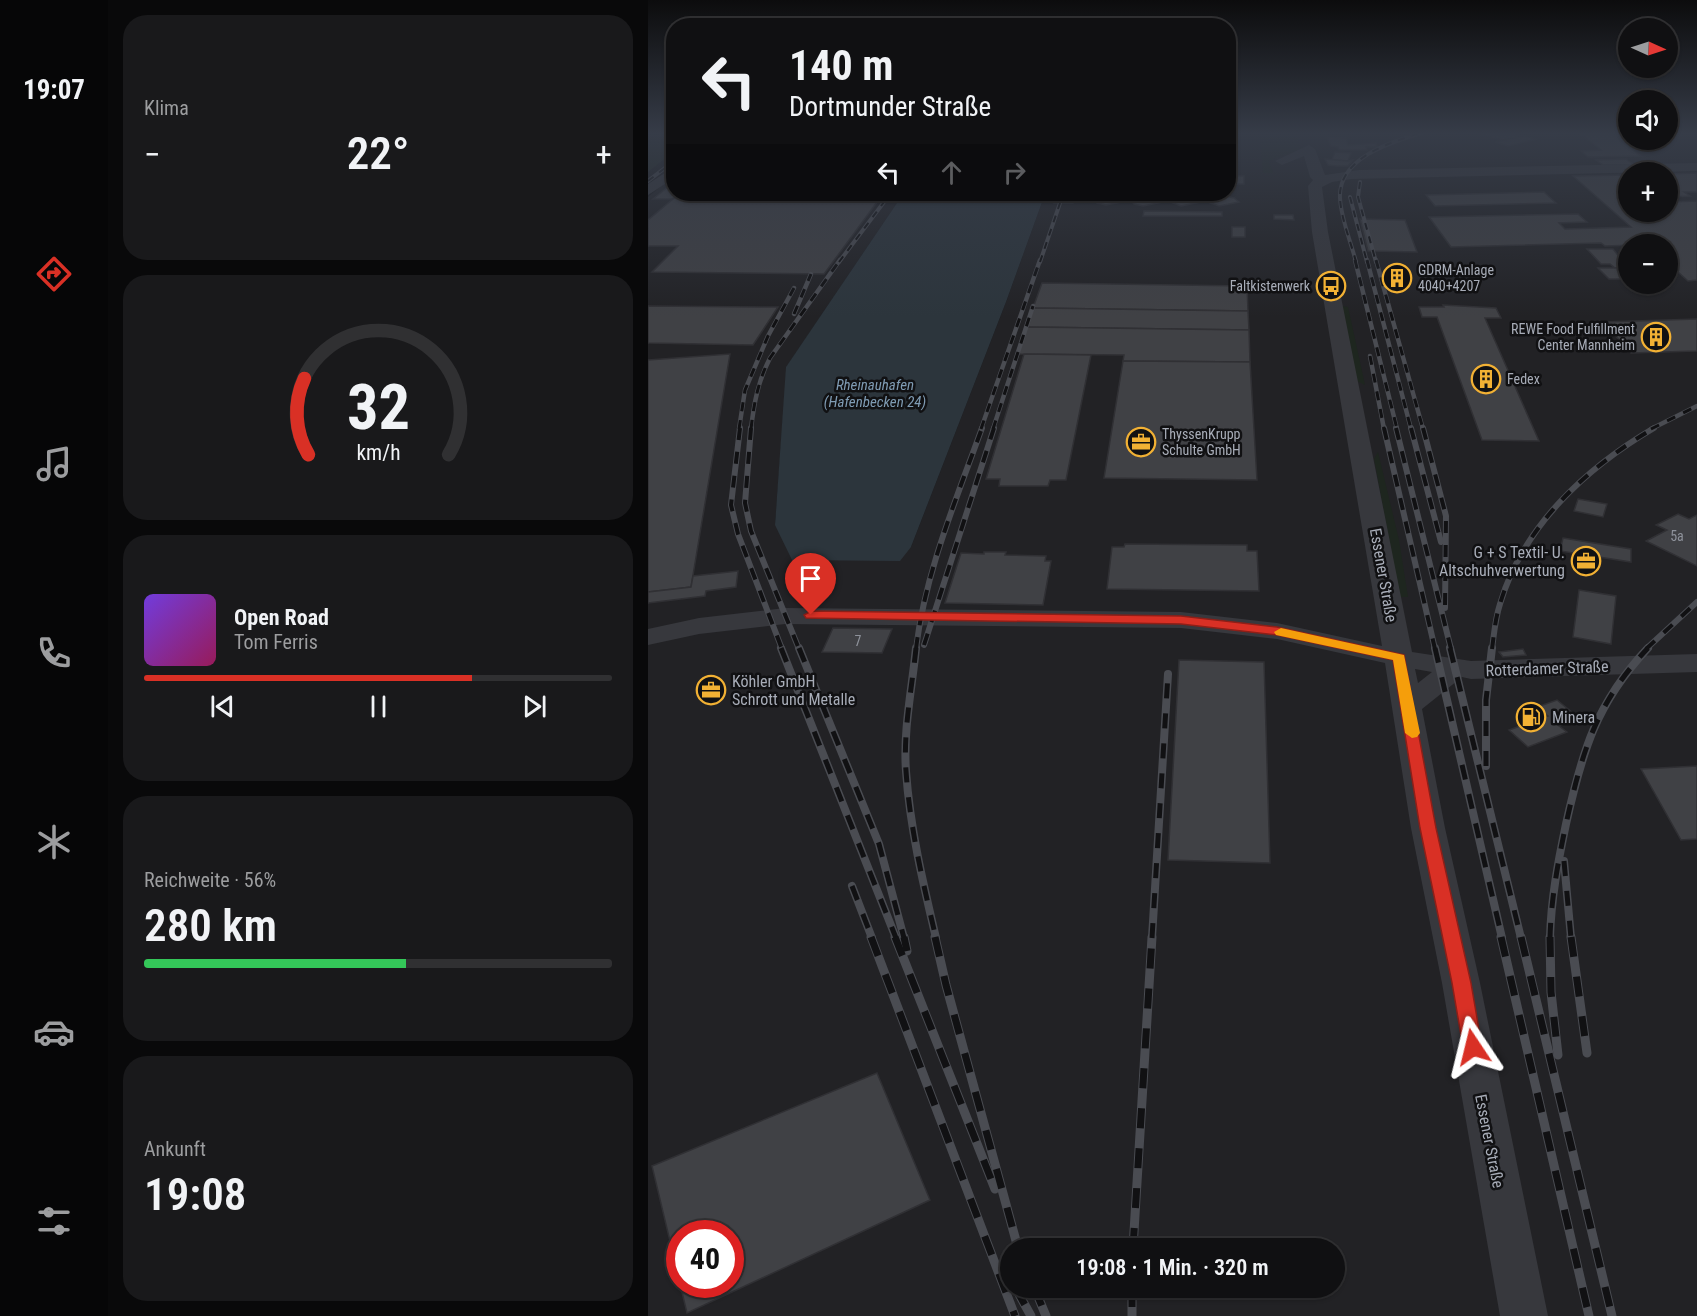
<!DOCTYPE html>
<html lang="de">
<head>
<meta charset="utf-8">
<style>
	body { margin:0; font-family:"Roboto Condensed",sans-serif; background:#19191b; color:#f1f3f6; height:100vh; display:flex; flex-direction:column; font-size:22px; white-space:nowrap }
	* { box-sizing:border-box; margin:0 }
	p { font-size:20px; color:#9c9d9f }
	.icon { flex:none; width:33px; height:33px; fill:none; stroke:currentColor; stroke-width:2; stroke-linecap:round; stroke-linejoin:round }
	.map { position:relative; flex:1; overflow:hidden }
	.drawer { display:flex; flex-direction:column; gap:15px; padding:15px; background:#09090a; width:540px }
	.drawer>* { flex:none }
	.guide { position:absolute; left:18px; top:18px; width:570px; height:183px; border-radius:24px; box-shadow:0 2px 4px #0004,0 0 0 2px #303032; background:#101012; color:#f1f3f6; overflow:hidden }
	.needle { width:39px; rotate:93deg }
	.fabs { position:absolute; left:970px; top:18px; display:grid; gap:12px }
	.fabs a { display:grid; place-items:center; width:60px; height:60px; border-radius:50%; background:#101012; box-shadow:0 2px 4px #0004,0 0 0 2px #303032; font-size:30px }
	.speed { position:absolute; left:18px; top:1220px; display:flex; gap:12px; font-size:30px; font-weight:700; text-align:center }
	.speed>* { display:grid; place-content:center; width:78px; height:78px; border-radius:50%; background:#101012; box-shadow:0 2px 4px #0004,0 0 0 2px #303032; line-height:1 }
	.speed .limit { border:9px solid #d22; background:#fff; color:#111 }
	.pin { position:absolute; display:grid; place-items:center; width:51px; height:51px; color:#fff; margin:-62px -26px; border-radius:50% 50% 50% 0; rotate:-45deg; box-shadow:0 0 6px #0007 }
	.pin .icon { rotate:45deg }
	.me { position:absolute; width:66px; margin:-33px; rotate:350deg; stroke-linejoin:round; filter:drop-shadow(0 0 4px #0008) }
	.turn { display:flex; align-items:center; gap:21px; height:126px; padding:0 24px; font-size:27px }
	.turn .icon { width:78px; height:78px; stroke-width:2.5 }
	.turn b { display:block; font-size:42px; line-height:51px }
	.lanes { display:flex; align-items:center; height:57px; padding:0 24px; background:#0003; justify-content:center; gap:30px; direction:ltr }
	.lanes .off { opacity:.35 }
	.big { font-size:45px; font-weight:600; line-height:1.1 }
	.drawer .widget { flex:1; display:flex; flex-direction:column; justify-content:center; gap:9px; min-width:0; padding:0 21px; border-radius:24px; background:#19191b }
	.drawer .dial { align-items:center; gap:0 }
	.dial svg { height:156px; overflow:visible; fill:none; stroke:#303032; stroke-width:7; stroke-linecap:round; text-anchor:middle }
	.dial text { fill:#f1f3f6; stroke:none }
	.song { display:flex; align-items:center; gap:18px }
	.cover { width:72px; height:72px; border-radius:9px; background:linear-gradient(135deg,hsl(260 70% 55%),hsl(330 70% 35%)) }
	.played { height:6px; border-radius:3px; background:linear-gradient(90deg,#d93025 70%,#303032 70%) }
	.keys { display:flex; justify-content:space-around; direction:ltr }
	.heat { display:flex; justify-content:space-between; align-items:center; font-size:33px; direction:ltr }
	.charge { height:9px; border-radius:4px; background:linear-gradient(90deg,#34c759 56%,#303032 0) }
	.trip { position:absolute; left:352px; top:1238px; width:345px; height:60px; border-radius:30px; background:#101012; box-shadow:0 2px 4px #0004,0 0 0 2px #303032; font-weight:600; line-height:60px; text-align:center }
	main { display:flex; flex:1; min-height:0 }
	.dock { display:flex; flex-direction:column; width:108px; justify-content:space-around; align-items:center; background:#060607; color:#9c9d9f }
	.dock .icon { width:42px; height:42px }
	.dock .current { color:#d93025 }
	.dock b { font-size:27px; color:#f1f3f6 }
	.map>svg:first-child { display:block }
	.built { fill:#222225; fill-rule:evenodd }
	.green { fill:#1e261f }
	.water { fill:#2c353c }
	.building { fill:#404145; stroke:#303034; stroke-width:1.5 }
	.lines { fill:none; stroke-linecap:round; stroke-linejoin:round }
	.minor { fill:#37383d; fill-rule:evenodd }
	.rail-far4-casing { stroke:#4a4c52; stroke-width:4 }
	.rail-far3-casing { stroke:#4a4c52; stroke-width:4.5 }
	.rail-far2-casing { stroke:#4a4c52; stroke-width:6 }
	.rail-far1-casing { stroke:#4a4c52; stroke-width:8 }
	.rail-casing { stroke:#4a4c52; stroke-width:9 }
	.rail-far4 { stroke:#111113; stroke-width:2; stroke-dasharray:7; stroke-linecap:butt }
	.rail-far3 { stroke:#111113; stroke-width:3; stroke-dasharray:9; stroke-linecap:butt }
	.rail-far2 { stroke:#111113; stroke-width:4; stroke-dasharray:12; stroke-linecap:butt }
	.rail-far1 { stroke:#111113; stroke-width:5; stroke-dasharray:15; stroke-linecap:butt }
	.rail { stroke:#111113; stroke-width:7; stroke-dasharray:20; stroke-linecap:butt }
	.route { fill:#d93025; stroke:#8d1f18; stroke-width:1.5 }
	.slow { fill:#f59e0b }
	.labels { text-anchor:middle; stroke-width:5; stroke-linejoin:round; paint-order:stroke }
	.far-poi-label { font-size:14px; fill:#a8adb8; stroke:#111113; text-anchor:start }
	.number-label { font-size:14px; fill:#8e929b }
	.far-water-label { font-size:15px; font-style:italic; fill:#7f9bb3; stroke:#111113 }
	.poi-label { font-size:16px; fill:#a8adb8; stroke:#111113; text-anchor:start }
	.street-label { font-size:16px; fill:#a8adb8; stroke:#111113 }
</style>
</head>
<body>
<main>
<nav class="dock">
<b>19:07</b>
<svg class="icon current" aria-label="directions" viewBox="0 0 24 24"><path d="M12 3l9 9-9 9-9-9zM9 14v-3h6M13 9l2 2-2 2"/></svg>
<svg class="icon" aria-label="music" viewBox="0 0 24 24"><path d="M9 18V5l10-2v13"/><circle cx="6" cy="18" r="3"/><circle cx="16" cy="16" r="3"/></svg>
<svg class="icon" aria-label="phone" viewBox="0 0 24 24"><path d="M5 4h4l2 5-3 2q2 4 5 5l2-3 5 2v4C11 20 4 13 5 4z"/></svg>
<svg class="icon" aria-label="climate" viewBox="0 0 24 24"><path d="M12 3v18M4 7l16 10M4 17L20 7"/></svg>
<svg class="icon" aria-label="car" viewBox="0 0 24 24"><path d="M5 17H2v-5l4-1 3-4h7l3 4 3 1v5h-3M9 17h6M6 11h13"/><circle cx="7" cy="17" r="2"/><circle cx="17" cy="17" r="2"/></svg>
<svg class="icon" aria-label="filters" viewBox="0 0 24 24"><path d="M4 7h16M4 17h16"/><circle cx="9" cy="7" r="2"/><circle cx="15" cy="17" r="2"/></svg>
</nav>
<section class="drawer">
<div class="widget"><p>Klima</p>
<div class="heat"><a>−</a><b class="big">22°</b><a>+</a></div>
</div>
<div class="widget dial"><svg viewBox="0 0 100 80">
<path d="M14 69A42 42 0 1 1 86 69"/>
<path d="M14 69A42 42 0 0 1 12 30" stroke="#d93025"/>
<text x="50" y="56" font-size="32" font-weight="700">32</text>
<text x="50" y="72" font-size="11">km/h</text>
</svg></div>
<div class="widget">
<div class="song"><i class="cover"></i><div><b>Open Road</b><p>Tom Ferris</p></div></div>
<div class="played"></div>
<div class="keys"><svg class="icon" aria-label="previous" viewBox="0 0 24 24"><path d="M18 5L8 12l10 7zM5 5v14"/></svg><svg class="icon" aria-label="pause" viewBox="0 0 24 24"><path d="M8 5v14M16 5v14"/></svg><svg class="icon" aria-label="next" viewBox="0 0 24 24"><path d="M6 5l10 7-10 7zM19 5v14"/></svg></div>
</div>
<div class="widget"><p>Reichweite · 56%</p><b class="big">280 km</b><div class="charge"></div></div>
<div class="widget"><p>Ankunft</p><b class="big">19:08</b></div>
</section>
<div class="map">
<svg width="1049" height="1316" viewBox="0 0 1049 1316">
	<rect width="100%" height="100%" fill="#161618"/>
	<path class="built" d="M581,133h400v7h39v-7h29v1183h-1049v-1119l25,-21 1,18h229l-116,172 -12,159 136,22 95,-245 39,-108h183zM981,172h39v40h-39zM981,244h39v40h-39zM32,1233h50v51h-50zM363,1248h324v39h-324z"/>
	<g class="green">
		<polygon points="0,133 26,133 25,152 0,172"/>
		<polygon points="616,135 649,137 653,149 623,160 621,162 625,173 615,173 612,138"/>
		<polygon points="694,306 700,307 717,385 709,381"/>
		<polygon points="730,452 751,540 760,597 752,597 728,469 726,459"/>
	</g>
	<polygon class="water" points="255,194 397,194 358,302 263,547 252,561 144,560 127,525 138,367"/>
	<g class="building">
		<polygon points="830,133 863,133 874,136 855,140"/>
		<polygon points="933,134 963,134 993,156 940,157 933,151 953,150"/>
		<polygon points="876,136 889,139 860,146 847,142"/>
		<polygon points="679,137 698,138 700,145 728,143 729,147 718,147 719,150 691,150 690,147 683,146"/>
		<polygon points="687,152 703,153 700,161 684,160"/>
		<polygon points="677,159 700,161 705,160 700,166 689,166 680,165"/>
		<polygon points="978,159 986,165 955,165 948,160"/>
		<polygon points="1049,173 1049,192 1036,192 1042,196 1020,197 1020,174"/>
		<polygon points="981,175 981,212 1020,212 1020,202 1049,201 1049,280 1040,281 1020,263 1020,244 957,246 953,243 803,247 781,217 930,214 939,222 911,223 917,229 983,227 925,176"/>
		<polygon points="584,176 596,176 596,184 580,184 580,181 584,181"/>
		<polygon points="26,182 26,194 31,194 24,199 5,199"/>
		<polygon points="896,192 908,203 787,206 778,195"/>
		<polygon points="31,194 235,194 176,274 4,272 30,246 0,246 0,220"/>
		<polygon points="410,194 428,194 425,203 406,203"/>
		<polygon points="466,195 478,198 479,201 458,205 449,203 446,200 455,196"/>
		<polygon points="503,196 512,197 515,202 495,206 486,204 483,200 487,197"/>
		<polygon points="540,196 552,199 553,202 533,206 520,201 529,197"/>
		<polygon points="577,196 586,198 591,202 571,206 557,201 562,198"/>
		<polygon points="496,211 574,212 574,216 495,216"/>
		<polygon points="626,215 645,215 646,220 626,219"/>
		<polygon points="712,219 757,220 769,252 720,251"/>
		<rect x="584" y="227" width="13" height="10"/>
		<polygon points="939,249 965,249 980,268 967,268 962,264 953,264"/>
		<polygon points="950,268 981,268 981,279 961,279"/>
		<polygon points="394,283 599,286 600,311 385,308"/>
		<polygon points="795,305 848,308 853,318 837,318 891,441 834,440 789,317 774,317 771,307 796,307"/>
		<polygon points="0,306 130,307 105,345 0,343"/>
		<polygon points="385,308 600,311 601,330 379,327"/>
		<polygon points="1049,319 1049,351 983,353 955,322"/>
		<polygon points="379,327 601,330 602,362 475,361 476,355 370,354"/>
		<polygon points="82,354 43,587 0,592 0,360"/>
		<polygon points="376,354 443,355 418,480 402,480 400,486 351,486 352,479 338,479"/>
		<polygon points="475,361 602,362 609,480 456,478"/>
		<polygon points="930,499 959,504 955,517 926,511"/>
		<polygon points="1030,514 1041,519 1049,515 1049,566 998,541 1019,530 1008,525"/>
		<polygon points="915,538 983,549 983,562 912,551"/>
		<polygon points="477,544 599,545 599,551 609,551 611,591 459,589 464,547 476,547"/>
		<polygon points="336,552 358,552 357,555 398,556 397,561 403,561 395,605 297,603 313,553 336,554"/>
		<polygon points="90,571 88,587 58,591 57,596 0,603 0,592 43,587 45,576"/>
		<polygon points="931,590 968,596 963,644 925,637"/>
		<polygon points="185,628 244,629 234,653 174,652"/>
		<polygon points="875,649 878,655 855,657 851,652"/>
		<polygon points="531,660 616,662 622,863 520,860"/>
		<polygon points="909,700 931,718 911,726 919,732 880,747 861,730 900,716 889,707"/>
		<polygon points="1049,766 1049,839 1033,840 993,769"/>
		<polygon points="229,1073 282,1200 39,1313 32,1284 82,1284 82,1233 32,1233 32,1283 4,1166"/>
	</g>
	<g class="lines">
		<g class="minor">
			<path d="M661,145l6,4 10,26 34,-5 338,-7v8l-346,8 -19,3 -10,5 6,45 84,420 59,9 226,-7v18l-226,7 -9,-2 -40,32 23,119 35,155 68,333h-48l-58,-333 -31,-155 -26,-165 -108,-24 -96,-11 -396,-4 -86,10 -51,11v-16l51,-11 86,-10 396,4 96,11 105,23 -70,-414 -4,-46 5,-6 -3,-3 -6,-21 -22,9 -7,-4zM767,669l17,3 -14,11z"/>
			<polygon points="26,167 26,178 0,195 0,184"/>
		</g>
		<g class="rail-far4-casing">
			<g id="rail-far4">
				<polyline points="0,181 26,161"/>
				<polyline points="712,182 710,197 728,262"/>
				<polyline points="702,197 719,262"/>
				<polyline points="191,262 242,194"/>
				<polyline points="392,262 412,203"/>
				<path d="M708,262c-5,-20 -15,-43 -16,-64 -2,-40 51,-56 81,-65"/>
			</g>
		</g>
		<g class="rail-far3-casing">
			<g id="rail-far3">
				<polyline points="707,260 749,429"/>
				<polyline points="719,260 763,429"/>
				<polyline points="728,260 775,429"/>
				<polyline points="146,314 163,274"/>
				<polyline points="722,356 736,429"/>
				<polyline points="91,429 97,390 120,336 146,288"/>
				<path d="M103,429c3,-26 7,-48 19,-71l70,-98"/>
				<polyline points="333,429 392,260"/>
				<polyline points="345,429 385,306"/>
				<polyline points="1003,429 1049,406"/>
			</g>
		</g>
		<g class="rail-far2-casing">
			<g id="rail-far2">
				<polyline points="92,428 83,505 90,534 134,649"/>
				<polyline points="103,428 97,503 103,531 151,649"/>
				<polyline points="736,428 787,649"/>
				<polyline points="748,428 803,649"/>
				<polyline points="763,428 793,542"/>
				<polyline points="775,428 798,516 797,608"/>
				<polyline points="276,645 346,428"/>
				<path d="M268,649c9,-76 40,-149 66,-221"/>
				<path d="M844,649c2,-14 3,-30 8,-45 23,-78 86,-136 154,-176"/>
				<polyline points="998,649 1049,602"/>
			</g>
		</g>
		<g class="rail-far1-casing">
			<g id="rail-far1">
				<polyline points="133,648 248,938"/>
				<polyline points="151,648 231,844 256,938"/>
				<path d="M268,648c-4,40 -13,83 -10,123 4,57 17,112 30,167"/>
				<polyline points="787,648 854,938"/>
				<polyline points="802,648 873,938"/>
				<polyline points="838,766 838,700 844,648"/>
				<polyline points="916,861 923,938"/>
				<polyline points="204,886 224,938"/>
				<polyline points="504,938 520,674"/>
				<path d="M902,938c1,-39 8,-76 16,-114 16,-72 30,-121 82,-176"/>
			</g>
		</g>
		<g class="rail-casing">
			<g id="rail">
				<polyline points="223,937 367,1316"/>
				<polyline points="247,937 347,1189"/>
				<polyline points="256,937 259,951"/>
				<polyline points="287,937 298,985 370,1248"/>
				<polyline points="853,937 941,1316"/>
				<polyline points="873,937 964,1316"/>
				<polyline points="902,937 903,992 910,1055"/>
				<polyline points="923,937 939,1053"/>
				<polyline points="485,1248 504,937"/>
				<polyline points="367,1287 383,1316"/>
				<polyline points="386,1287 398,1316"/>
				<polyline points="484,1287 484,1316"/>
			</g>
		</g>
		<use href="#rail-far4" class="rail-far4"/>
		<use href="#rail-far3" class="rail-far3"/>
		<use href="#rail-far2" class="rail-far2"/>
		<use href="#rail-far1" class="rail-far1"/>
		<use href="#rail" class="rail"/>
	</g>
	<linearGradient id="sky" x2="0" y2="1"><stop stop-color="#0c0c0d"/><stop offset="0.42" stop-color="#363c48"/><stop offset="1" stop-color="#363c48" stop-opacity="0"/></linearGradient>
	<rect width="1049" height="317" fill="url(#sky)"/>
	<polygon class="route" points="163,611 533,616 629,627 756,655 788,828 823,983 834,1047 832,1052 825,1055 818,1052 815,1047 804,983 772,828 745,660 629,635 533,624 158,618 156,615"/>
	<polygon class="slow" points="633,628 756,655 772,733 769,737 764,738 757,733 745,660 628,635 626,632"/>
	<defs>
		<g id="building-ring" transform="scale(1.5)"><circle r="9.5" fill="#111113" stroke="#f2b134" stroke-width="1.5"/><path d="M-4-6H4V6H1V3H-1V6H-4ZM-2.5-4.3h1.7v1.8h-1.7ZM.8-4.3h1.7v1.8H.8ZM-2.5-1h1.7V.8h-1.7ZM.8-1h1.7V.8H.8Z" fill="#f2b134"/></g>
		<g id="bus-ring" transform="scale(1.5)"><circle r="9.5" fill="#111113" stroke="#f2b134" stroke-width="1.5"/><path d="M-5-6H5V4H4V6H2V4H-2V6H-4V4H-5ZM-3.5-4V0h7V-4ZM-3.5 1.2v1.5H-2V1.2ZM2 1.2v1.5H3.5V1.2Z" fill="#f2b134"/></g>
		<g id="office-ring" transform="scale(1.5)"><circle r="9.5" fill="#111113" stroke="#f2b134" stroke-width="1.5"/><path d="M-6-3h4V-5.5h4V-3h4V5H-6ZM-1-4.5V-3h2v-1.5ZM-6 0V1H6V0Z" fill="#f2b134"/></g>
		<g id="fuel-ring" transform="scale(1.5)"><circle r="9.5" fill="#111113" stroke="#f2b134" stroke-width="1.5"/><path d="M-5.5-6h7V0h2V4h1.3V-2.5L3-4.5l.8-.8L6-3V5H2.5V1h-1V6h-7ZM-4.2-4.7v3.2H.2V-4.7Z" fill="#f2b134"/></g>
	</defs>
	<g fill-rule="evenodd">
		<use href="#building-ring" x="749" y="278"/>
		<use href="#bus-ring" x="683" y="286"/>
		<use href="#building-ring" x="1008" y="337"/>
		<use href="#building-ring" x="838" y="379"/>
		<use href="#office-ring" x="493" y="442"/>
		<use href="#office-ring" x="938" y="561"/>
		<use href="#office-ring" x="63" y="690"/>
		<use href="#fuel-ring" x="883" y="717"/>
	</g>
	<g class="labels">
		<g class="far-poi-label">
			<text x="770" y="275">GDRM-Anlage<tspan x="770" dy="16">4040+4207</tspan></text>
			<text x="662" y="291" text-anchor="end">Faltkistenwerk</text>
			<text x="987" y="334" text-anchor="end">REWE Food Fulfillment<tspan x="987" dy="16">Center Mannheim</tspan></text>
			<text x="859" y="384">Fedex</text>
			<text x="514" y="439">ThyssenKrupp<tspan x="514" dy="16">Schulte GmbH</tspan></text>
		</g>
		<g class="number-label">
			<text x="1029" y="541">5a</text>
			<text x="210" y="646">7</text>
		</g>
		<g class="far-water-label">
			<text x="227" y="390">Rheinauhafen<tspan x="227" dy="17">(Hafenbecken 24)</tspan></text>
		</g>
		<g class="poi-label">
			<text x="917" y="558" text-anchor="end">G + S Textil- U.<tspan x="917" dy="18">Altschuhverwertung</tspan></text>
			<text x="84" y="687">Köhler GmbH<tspan x="84" dy="18">Schrott und Metalle</tspan></text>
			<text x="904" y="723">Minera</text>
		</g>
		<g class="street-label">
			<text transform="translate(736 575) rotate(80)" y="6">Essener Straße</text>
			<text transform="translate(899 668) rotate(-2)" y="6">Rotterdamer Straße</text>
			<text transform="translate(842 1141) rotate(79)" y="6">Essener Straße</text>
		</g>
	</g>
</svg>
<div class="fabs">
<a><svg class="needle" viewBox="-14 -14 28 28"><path d="M0-13l5 13h-10z" fill="#e53935"/><path d="M0 13l5-13h-10z" fill="#9c9d9f"/></svg></a>
<a><svg class="icon" aria-label="sound" viewBox="0 0 24 24"><path d="M4 9h4l5-4v14l-5-4H4zM17 9q2 3 0 6"/></svg></a>
<a>+</a>
<a>−</a>
</div>
<div class="speed"><div class="limit">40</div></div>
<div class="pin" style="left:163px;top:615px;background:#d93025"><svg class="icon" aria-label="arrive" viewBox="0 0 24 24"><path d="M6 21V4h12l-3 4 3 4H6"/></svg></div>
<svg class="me" style="left:825px;top:1047px" viewBox="-20 -20 40 40"><path d="M0-17L14 15 0 8-14 15z" fill="#d93025" stroke="#fff" stroke-width="4"/></svg>
<div class="trip">19:08 · 1 Min. · 320 m</div>
<div class="guide">
<div class="turn"><svg class="icon" aria-label="left" viewBox="0 0 24 24"><path d="M17 20v-9H6M10 6l-5 5 5 5"/></svg><div><b>140 m</b>Dortmunder Straße</div></div>
<div class="lanes"><svg class="icon" aria-label="left" viewBox="0 0 24 24"><path d="M17 20v-9H6M10 6l-5 5 5 5"/></svg><svg class="icon off" aria-label="ahead" viewBox="0 0 24 24"><path d="M12 20V5M6 11l6-6 6 6"/></svg><svg class="icon off" aria-label="right" viewBox="0 0 24 24"><path d="M7 20v-9h11M14 6l5 5-5 5"/></svg></div>
</div>
</div>
</main>
</body>
</html>
